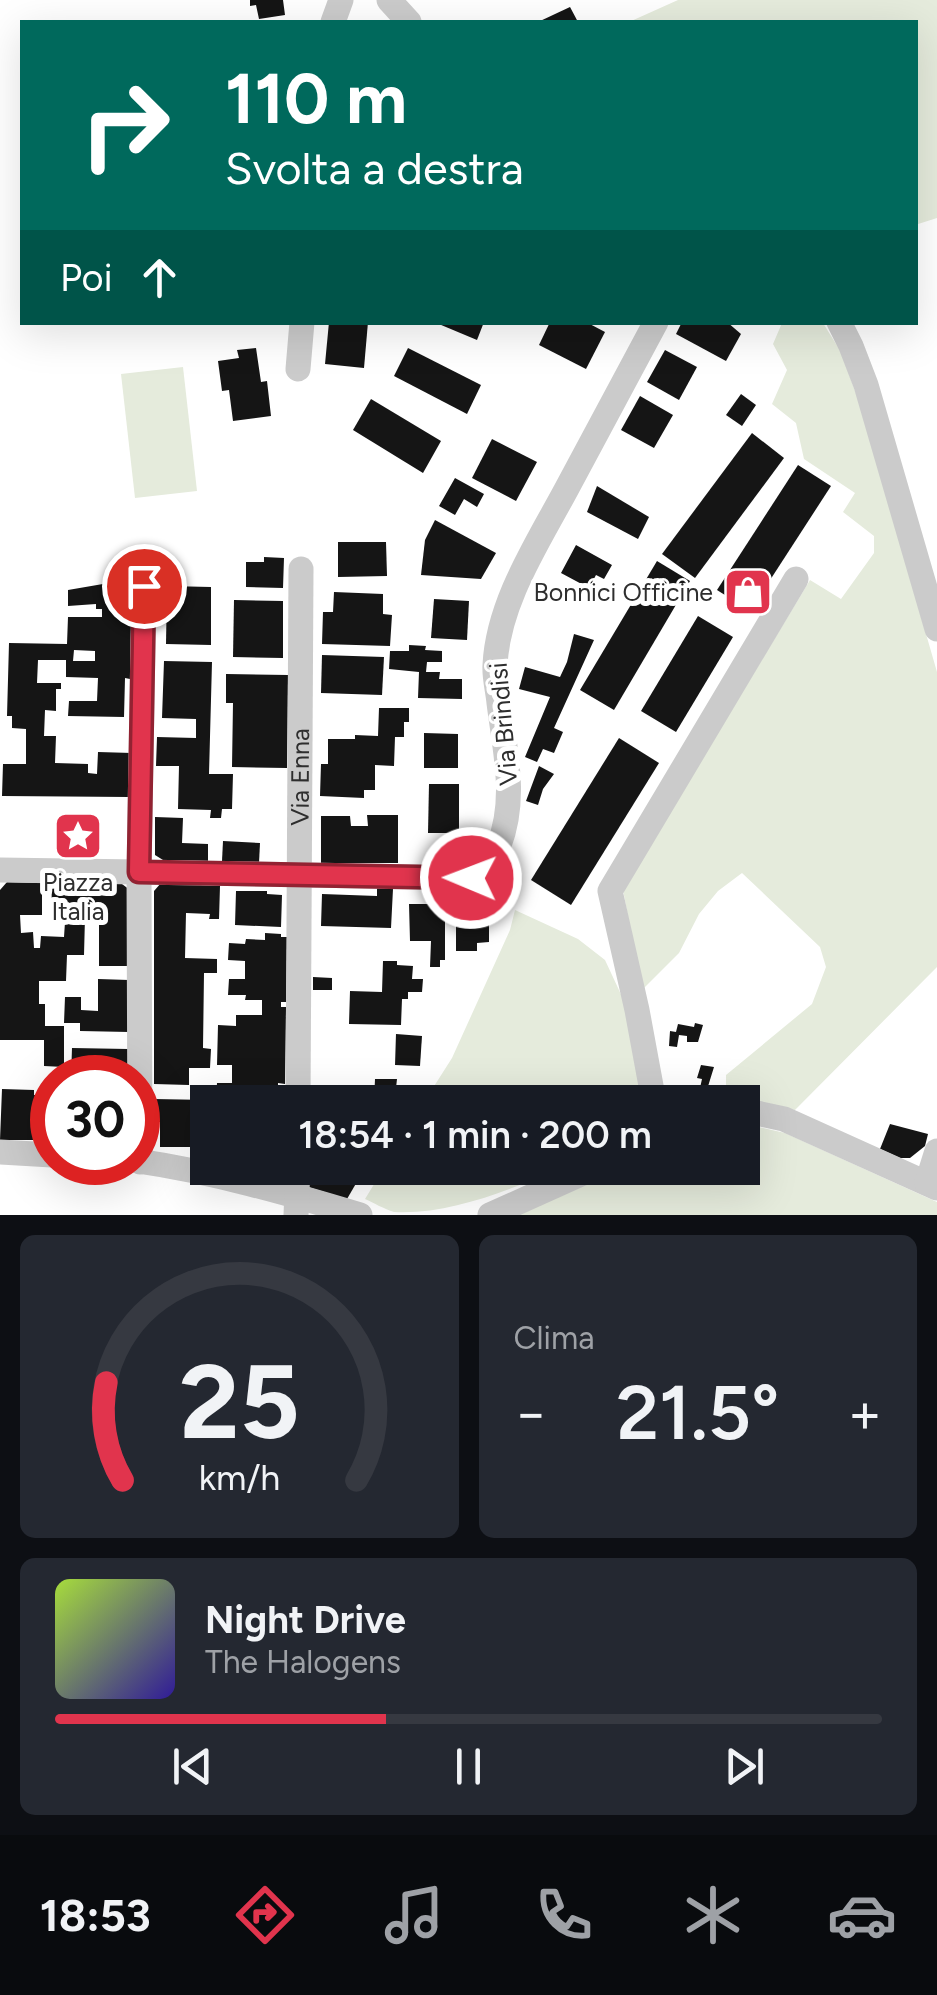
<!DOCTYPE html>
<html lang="it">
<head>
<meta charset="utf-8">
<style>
	body { margin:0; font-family:Figtree,sans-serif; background:#242831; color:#f1f3f6; height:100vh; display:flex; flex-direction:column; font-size:38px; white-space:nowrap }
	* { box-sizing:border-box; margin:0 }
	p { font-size:32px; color:#9ea1a6 }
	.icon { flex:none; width:55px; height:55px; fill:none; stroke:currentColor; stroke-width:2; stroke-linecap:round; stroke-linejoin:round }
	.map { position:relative; height:1215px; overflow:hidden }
	.panel { display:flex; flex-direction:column; gap:20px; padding:20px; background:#0d0f14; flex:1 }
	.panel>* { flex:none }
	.guide { position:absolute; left:20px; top:20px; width:898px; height:305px; border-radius:0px; box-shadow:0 10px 40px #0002; background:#00695c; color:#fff; overflow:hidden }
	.speed { position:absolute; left:30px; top:1055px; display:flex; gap:20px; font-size:50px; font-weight:700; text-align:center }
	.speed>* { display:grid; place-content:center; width:130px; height:130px; border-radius:50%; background:#171b24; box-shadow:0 10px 40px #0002; line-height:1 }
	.speed .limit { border:15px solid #d22; background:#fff; color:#111 }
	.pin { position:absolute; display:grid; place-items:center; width:85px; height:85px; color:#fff; margin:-42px; border:5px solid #fff; border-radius:50%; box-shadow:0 2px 10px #0007 }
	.me { position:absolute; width:110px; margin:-55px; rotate:271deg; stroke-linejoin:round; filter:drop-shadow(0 0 8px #0008) }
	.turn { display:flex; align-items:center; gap:35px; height:210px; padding:0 40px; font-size:45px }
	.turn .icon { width:130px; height:130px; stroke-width:2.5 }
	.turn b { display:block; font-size:70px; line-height:85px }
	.then { display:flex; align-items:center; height:95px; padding:0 40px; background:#0003; gap:20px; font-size:38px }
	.big { font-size:75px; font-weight:600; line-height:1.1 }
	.panel .tile { flex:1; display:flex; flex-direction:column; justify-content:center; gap:15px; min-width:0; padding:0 35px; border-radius:15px; background:#242831 }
	.panel .dial { align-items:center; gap:0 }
	.dial svg { height:260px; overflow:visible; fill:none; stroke:#363941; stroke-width:7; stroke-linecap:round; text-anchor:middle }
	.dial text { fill:#f1f3f6; stroke:none }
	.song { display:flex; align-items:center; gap:30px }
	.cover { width:120px; height:120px; border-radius:15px; background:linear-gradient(135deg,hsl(80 70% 55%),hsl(250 70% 35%)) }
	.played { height:10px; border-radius:5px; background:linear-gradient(90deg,#e1344d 40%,#363941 40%) }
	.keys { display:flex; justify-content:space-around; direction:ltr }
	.heat { display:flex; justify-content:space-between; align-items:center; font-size:55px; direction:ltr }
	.panel .tiles { flex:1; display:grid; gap:20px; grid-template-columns:1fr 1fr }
	.tile:last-child { grid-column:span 2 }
	.trip { position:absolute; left:190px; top:1085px; width:570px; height:100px; border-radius:0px; background:#171b24; box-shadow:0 10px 40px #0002; font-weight:600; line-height:100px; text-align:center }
	.dock { display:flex; height:160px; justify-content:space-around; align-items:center; background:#090b0e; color:#9ea1a6 }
	.dock .icon { width:70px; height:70px }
	.dock .selected { color:#e1344d }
	.dock b { font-size:45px; color:#f1f3f6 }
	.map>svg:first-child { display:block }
	.green { fill:#e5ebdc }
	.building { fill:#151515; fill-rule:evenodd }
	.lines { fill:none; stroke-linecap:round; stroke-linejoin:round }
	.minor { stroke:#cbcbcb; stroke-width:25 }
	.route-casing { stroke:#922232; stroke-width:25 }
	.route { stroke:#e1344d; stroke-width:18 }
	.labels { text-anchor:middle; stroke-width:10; stroke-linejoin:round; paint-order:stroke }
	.poi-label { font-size:25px; fill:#2e2e2e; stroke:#fff; text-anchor:end }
	.street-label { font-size:25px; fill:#2e2e2e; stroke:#fff }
</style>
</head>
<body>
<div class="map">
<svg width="937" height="1215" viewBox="0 0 937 1215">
	<rect width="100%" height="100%" fill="#fff"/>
	<g class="green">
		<polygon points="678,0 937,0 937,218 915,225 915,22 629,22"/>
		<polygon points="782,323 823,323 841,352 859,402 937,672 937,967 795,1110 726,1098 726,1075 812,1004 826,967 820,947 742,873 718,891 699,914 679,953 642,990 623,890 810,580 841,599 874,553 874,536 843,512 855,493 804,459 796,423 772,404 787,370 773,344"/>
		<polygon points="183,367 197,491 135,498 121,374"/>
		<polygon points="515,910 578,939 605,960 625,1003 644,1102 424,1102 452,1058 510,930"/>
		<polygon points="743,1127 759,1127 785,1133 937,1202 937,1215 516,1215 626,1168 742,1168"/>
		<path d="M384,1168h177c-50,21 -110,47 -167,44 -10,-3 -20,-9 -29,-13z"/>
	</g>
	<g class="building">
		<polygon points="250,0 283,0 285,15 259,19 256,5 250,6"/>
		<polygon points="570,7 578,22 538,22"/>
		<polygon points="329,322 368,322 364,368 325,364"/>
		<polygon points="434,322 484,322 477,340"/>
		<polygon points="550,322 586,322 605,332 586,369 539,345"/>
		<polygon points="682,322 727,322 741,334 726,361 676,334"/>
		<polygon points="256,348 261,382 267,381 271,416 233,421 229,390 222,391 218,361 239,358 237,350"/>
		<polygon points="408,348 481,385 467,414 394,376"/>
		<polygon points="665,350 697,367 679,400 647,382"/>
		<polygon points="741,394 756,405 742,426 726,415"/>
		<polygon points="640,396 673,415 654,448 621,430"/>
		<polygon points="371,399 441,441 423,473 353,430"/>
		<polygon points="752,433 784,458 695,578 662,554"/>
		<polygon points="492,439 537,462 516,501 472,478"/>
		<polygon points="798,465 831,486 750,611 717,590"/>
		<polygon points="455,478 484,494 477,507 464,499 455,515 439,506"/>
		<polygon points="597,486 649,517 638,539 587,512"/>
		<polygon points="435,520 496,553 481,579 421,575 425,540"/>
		<polygon points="338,542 386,542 387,576 338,577"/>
		<polygon points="576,545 612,565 604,579 596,575 589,588 561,573"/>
		<polygon points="264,557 284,558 283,588 246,587 246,562 264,562"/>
		<polygon points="657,561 690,581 614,710 580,690"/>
		<path d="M132,579l-2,100 -5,-1 -1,39 -56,-1 1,-15h28l1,-23 -32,-1v-17h-28l-1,23h24v6h-5v22l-11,-1 -1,26h12l-1,27 33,1v9l9,1 1,-22 34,1 -2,44 -128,-1 1,-32h23v-35l-14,-1v-12h-5l2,-73 58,1 1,-27h34v-8h-6v-5l-28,2v-16zM74,650l21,1v10h-22z"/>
		<polygon points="167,586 211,587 211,645 166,644"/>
		<polygon points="334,592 383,594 383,614 392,615 390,646 322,644 323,612 333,612"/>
		<polygon points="434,599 469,601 467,640 431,638"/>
		<polygon points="234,600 283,601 283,658 233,657"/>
		<polygon points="698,616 733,637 676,732 641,711"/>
		<polygon points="574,634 594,640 554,728 563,732 554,753 543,749 537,762 525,757 550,697 519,689 525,667 560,677 567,662"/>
		<polygon points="409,645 426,646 425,650 442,651 442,662 427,662 426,672 440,672 439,679 462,679 462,699 418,698 419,672 389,669 390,651 409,651"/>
		<polygon points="322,655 384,657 382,695 321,693"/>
		<polygon points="164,661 212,662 209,774 233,774 232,809 222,809 221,818 210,818 211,810 178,809 179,766 156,766 157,737 196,738 196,719 162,718"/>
		<polygon points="226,674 288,675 287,768 232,767 233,703 226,703"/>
		<polygon points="379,708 409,708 409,722 404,722 404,737 395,737 394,766 375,765 375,790 364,790 364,798 320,796 321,764 328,764 328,739 355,739 355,735 378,736"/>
		<polygon points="424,733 458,734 458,768 424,768"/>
		<polygon points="619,738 659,763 571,905 531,880"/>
		<polygon points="539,766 554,774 543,789 538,805 526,801"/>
		<polygon points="429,784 459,784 459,833 428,833"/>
		<polygon points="367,815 398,815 398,863 321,863 321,816 350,816 351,826 368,826"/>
		<polygon points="155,817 183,818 182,843 208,844 208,861 163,860 155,855"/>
		<polygon points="223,841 260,843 259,863 222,861"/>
		<polygon points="7,882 42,883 42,915 20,915 21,933 33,932 34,948 40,948 41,936 64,937 65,922 51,922 52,883 122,884 130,890 130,966 99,966 99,917 85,917 84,955 67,955 66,981 39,981 39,1004 45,1004 45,1026 64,1026 64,1067 44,1066 44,1040 0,1040 0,890"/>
		<polygon points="161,883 220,886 219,919 209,919 210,914 186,913 185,958 217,959 217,973 204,973 203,1048 211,1049 210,1068 189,1068 189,1085 154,1084 154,891"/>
		<polygon points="377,888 393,889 391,928 321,926 322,894 377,896"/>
		<polygon points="236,891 267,891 267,894 282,895 281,927 235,925"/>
		<polygon points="497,901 497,921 489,921 489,942 477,943 477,951 456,951 456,902"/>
		<polygon points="409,904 445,904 445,960 440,960 440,967 430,967 431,941 410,941"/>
		<polygon points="265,933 281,934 281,937 287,937 286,1002 281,1002 281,1007 286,1007 285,1084 278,1083 278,1102 246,1102 246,1098 223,1098 223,1102 216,1102 217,1083 232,1083 232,1065 217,1065 218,1025 236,1026 236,1015 262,1015 262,1000 245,1000 246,995 228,995 229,979 245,979 245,961 228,960 229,943 245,944 246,939 265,940"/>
		<polygon points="383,961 397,961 397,965 413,966 412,979 423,979 422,992 408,992 408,999 402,999 401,1025 349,1024 350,991 382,992"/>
		<polygon points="313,977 332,978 332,990 313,990"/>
		<polygon points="98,979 129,980 129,1032 80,1031 80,1023 64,1023 65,997 81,997 81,1010 98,1011"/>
		<polygon points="695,1023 703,1025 698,1042 687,1042 687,1036 679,1035 677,1047 669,1046 670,1031 676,1032 678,1024 694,1027"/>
		<polygon points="396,1034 422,1036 420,1066 395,1065"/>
		<polygon points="72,1048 128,1049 128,1078 71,1078"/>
		<polygon points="701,1065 714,1067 705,1096 698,1102 691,1102 688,1097 700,1088 702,1079 697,1078"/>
		<polygon points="375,1079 397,1079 396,1088 408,1089 400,1102 374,1102"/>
		<polygon points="2,1089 34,1090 34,1095 39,1095 38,1111 52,1111 52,1140 0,1140"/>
		<polygon points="154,1099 208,1100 205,1147 160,1147 160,1122 154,1122"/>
		<polygon points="890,1124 928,1134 925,1146 910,1158 900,1158 880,1149"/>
		<polygon points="309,1168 365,1168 347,1199 308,1187"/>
	</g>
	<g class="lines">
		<g class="minor">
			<polyline points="389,0 409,22"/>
			<polyline points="333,22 341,0"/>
			<polyline points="839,322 851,346 866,385 937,629"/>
			<polyline points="298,369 302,322"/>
			<polyline points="0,870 139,872 144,586"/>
			<path id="s1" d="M298,1102l3,-533"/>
			<polyline points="654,1102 637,1010 610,891 796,579"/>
			<polyline points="742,1113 752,1112 784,1119 937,1188"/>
			<polyline points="0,1152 52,1155"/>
			<path d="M138,1161c75,11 149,32 222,54"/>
			<path d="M140,1162l-1,-290 332,6c16,-7 22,-17 28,-33 18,-46 6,-94 0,-142 -1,-12 -5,-26 -4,-38 3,-62 42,-121 71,-175 30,-56 60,-112 90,-168"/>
			<polyline points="927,1183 937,1151"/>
			<polyline points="296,1215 298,1168"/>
			<polyline points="490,1215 594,1168"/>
		</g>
	</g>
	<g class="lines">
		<g class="route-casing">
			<polyline id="route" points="144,586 139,872 471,878"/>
		</g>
		<use href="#route" class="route"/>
	</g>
	<defs>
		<g id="shop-square" transform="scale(2.5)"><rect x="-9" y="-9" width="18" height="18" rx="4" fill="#e1344d" stroke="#fff"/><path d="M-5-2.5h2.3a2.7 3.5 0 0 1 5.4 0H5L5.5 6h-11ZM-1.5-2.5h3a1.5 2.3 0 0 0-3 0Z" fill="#fff"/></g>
		<g id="sight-square" transform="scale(2.5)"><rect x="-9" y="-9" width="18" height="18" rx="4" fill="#e1344d" stroke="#fff"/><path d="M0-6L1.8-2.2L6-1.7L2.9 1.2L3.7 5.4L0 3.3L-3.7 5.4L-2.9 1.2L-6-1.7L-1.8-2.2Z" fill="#fff"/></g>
	</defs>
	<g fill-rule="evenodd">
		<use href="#shop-square" x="748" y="592"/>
		<use href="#sight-square" x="78" y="836"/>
	</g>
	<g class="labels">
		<g class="poi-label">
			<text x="713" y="601">Bonnici Officine</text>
			<text x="78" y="891" text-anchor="middle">Piazza<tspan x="78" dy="29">Italia</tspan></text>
		</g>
		<g class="street-label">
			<text transform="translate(503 724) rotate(-95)" y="9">Via Brindisi</text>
			<text dy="9" stroke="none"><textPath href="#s1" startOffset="325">Via Enna</textPath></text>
		</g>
	</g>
</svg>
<div class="speed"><div class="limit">30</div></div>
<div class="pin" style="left:144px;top:586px;background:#d93025"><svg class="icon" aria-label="arrive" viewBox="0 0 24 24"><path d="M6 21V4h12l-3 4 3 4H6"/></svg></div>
<svg class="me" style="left:471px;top:878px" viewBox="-20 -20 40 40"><circle r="17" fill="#e1344d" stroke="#fff" stroke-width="3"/><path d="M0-11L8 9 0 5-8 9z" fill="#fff"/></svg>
<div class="trip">18:54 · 1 min · 200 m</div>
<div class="guide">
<div class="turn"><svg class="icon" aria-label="right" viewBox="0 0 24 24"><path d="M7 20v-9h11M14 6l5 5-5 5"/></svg><div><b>110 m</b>Svolta a destra</div></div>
<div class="then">Poi<svg class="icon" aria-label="ahead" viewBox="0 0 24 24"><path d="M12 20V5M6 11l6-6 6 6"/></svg></div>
</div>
</div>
<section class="panel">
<div class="tiles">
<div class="tile dial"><svg viewBox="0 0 100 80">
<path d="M14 69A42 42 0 1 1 86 69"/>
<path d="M14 69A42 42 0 0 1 9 39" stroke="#e1344d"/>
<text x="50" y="56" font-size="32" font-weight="700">25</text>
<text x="50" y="72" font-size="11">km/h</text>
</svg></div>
<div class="tile"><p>Clima</p>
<div class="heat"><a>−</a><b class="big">21.5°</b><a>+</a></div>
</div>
<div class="tile">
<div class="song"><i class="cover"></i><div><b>Night Drive</b><p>The Halogens</p></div></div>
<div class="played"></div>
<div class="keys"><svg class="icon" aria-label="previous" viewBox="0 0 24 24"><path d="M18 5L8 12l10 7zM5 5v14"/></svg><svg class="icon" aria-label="pause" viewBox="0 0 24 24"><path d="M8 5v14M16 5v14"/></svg><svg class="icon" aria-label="next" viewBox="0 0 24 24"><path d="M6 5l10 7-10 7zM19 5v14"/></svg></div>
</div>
</div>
</section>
<nav class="dock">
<b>18:53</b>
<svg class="icon selected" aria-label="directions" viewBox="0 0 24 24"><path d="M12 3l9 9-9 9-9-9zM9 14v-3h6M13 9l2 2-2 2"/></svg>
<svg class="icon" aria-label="music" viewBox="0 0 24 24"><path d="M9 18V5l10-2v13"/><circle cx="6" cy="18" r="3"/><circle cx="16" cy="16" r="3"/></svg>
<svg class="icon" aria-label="phone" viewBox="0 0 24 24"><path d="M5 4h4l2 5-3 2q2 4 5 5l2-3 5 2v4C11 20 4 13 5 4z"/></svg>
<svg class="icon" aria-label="climate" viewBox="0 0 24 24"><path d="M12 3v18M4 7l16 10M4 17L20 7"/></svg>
<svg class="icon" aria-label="car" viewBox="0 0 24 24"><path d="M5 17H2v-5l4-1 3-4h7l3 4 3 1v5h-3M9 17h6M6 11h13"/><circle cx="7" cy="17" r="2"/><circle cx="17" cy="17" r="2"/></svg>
</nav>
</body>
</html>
